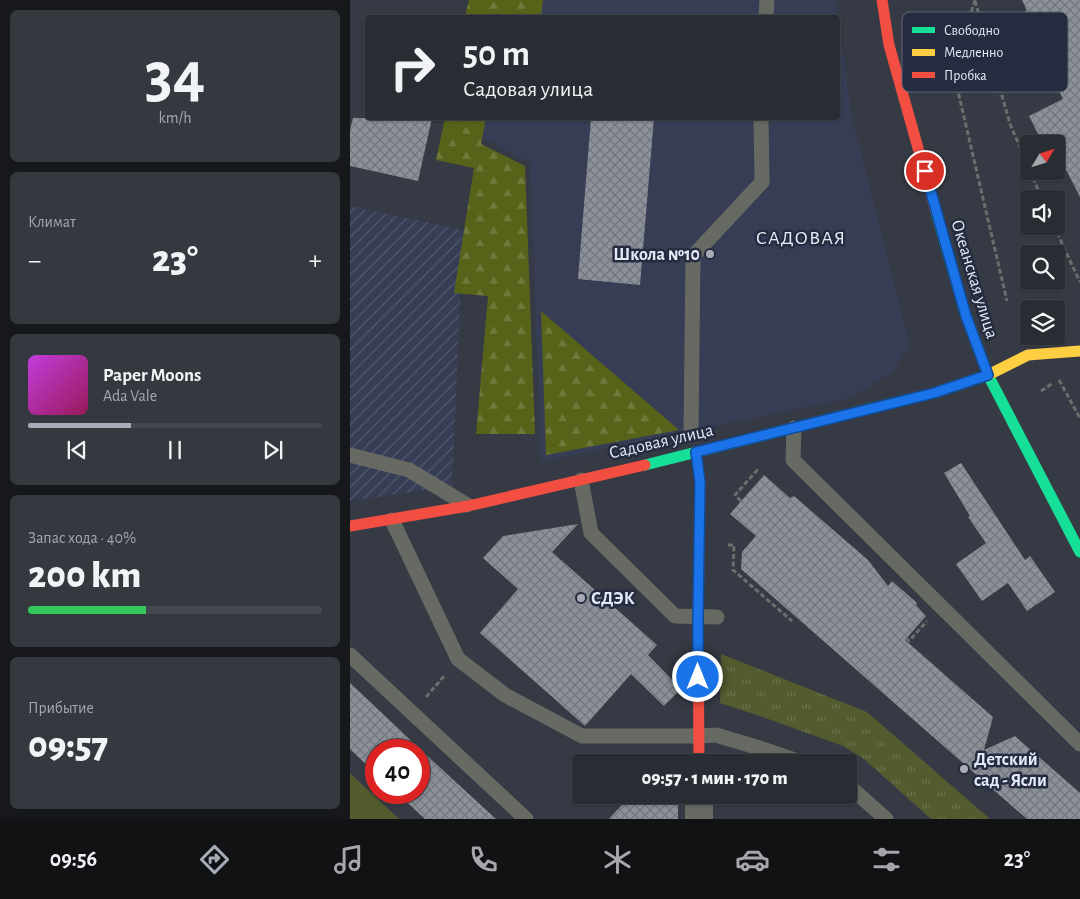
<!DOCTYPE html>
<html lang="ru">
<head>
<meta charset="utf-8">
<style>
	body { margin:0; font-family:"Alegreya Sans",sans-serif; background:#34383f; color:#f1f3f6; height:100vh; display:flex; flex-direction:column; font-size:19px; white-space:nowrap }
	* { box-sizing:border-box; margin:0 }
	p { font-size:16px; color:#a5a7ac }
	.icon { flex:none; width:28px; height:28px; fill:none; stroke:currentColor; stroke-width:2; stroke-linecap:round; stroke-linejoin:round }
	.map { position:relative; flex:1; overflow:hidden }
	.details { display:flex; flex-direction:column; gap:10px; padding:10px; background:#16181c; width:350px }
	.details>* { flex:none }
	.hud { position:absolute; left:15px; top:15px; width:475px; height:105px; border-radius:5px; box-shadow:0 1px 4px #0004,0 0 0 1px #44484e; background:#282c33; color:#f1f3f6; overflow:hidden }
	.needle { width:32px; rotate:52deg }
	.buttons { position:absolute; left:670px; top:135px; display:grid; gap:10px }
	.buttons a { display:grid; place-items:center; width:45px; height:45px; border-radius:5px; background:#282c33; box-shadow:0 1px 4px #0004,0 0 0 1px #44484e; font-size:25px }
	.speed { position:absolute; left:15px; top:739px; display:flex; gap:10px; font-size:25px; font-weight:700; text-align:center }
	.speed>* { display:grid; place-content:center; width:65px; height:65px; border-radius:50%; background:#282c33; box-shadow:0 1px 4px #0004,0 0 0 1px #44484e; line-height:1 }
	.speed .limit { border:8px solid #d22; background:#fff; color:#111 }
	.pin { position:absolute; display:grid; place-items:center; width:42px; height:42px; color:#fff; margin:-21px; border:2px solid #fff; border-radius:50%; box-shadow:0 1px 5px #0007 }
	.me { position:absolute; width:55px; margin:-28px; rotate:0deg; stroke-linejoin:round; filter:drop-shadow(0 0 4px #0008) }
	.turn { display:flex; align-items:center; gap:18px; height:105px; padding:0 15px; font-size:22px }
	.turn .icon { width:65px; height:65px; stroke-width:2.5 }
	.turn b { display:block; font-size:35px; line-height:42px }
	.big { font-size:38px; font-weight:800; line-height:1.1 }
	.details .widget { flex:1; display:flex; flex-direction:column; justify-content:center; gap:8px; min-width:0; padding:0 18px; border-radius:8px; background:#34383f }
	.details .dial { align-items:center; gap:0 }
	.dial b { font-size:65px; line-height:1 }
	.song { display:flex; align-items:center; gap:15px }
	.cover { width:60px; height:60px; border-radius:8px; background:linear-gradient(135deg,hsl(290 70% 55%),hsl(330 70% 35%)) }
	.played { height:5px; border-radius:2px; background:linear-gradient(90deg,#a8acb8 35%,#44484e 35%) }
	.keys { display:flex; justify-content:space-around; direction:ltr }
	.heat { display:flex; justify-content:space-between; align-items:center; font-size:28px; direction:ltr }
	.charge { height:8px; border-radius:4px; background:linear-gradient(90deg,#34c759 40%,#44484e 0) }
	.trip { position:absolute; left:222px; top:754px; width:285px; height:50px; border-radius:5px; background:#282c33; box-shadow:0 1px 4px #0004,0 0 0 1px #44484e; font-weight:800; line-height:50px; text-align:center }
	.dock { display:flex; height:80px; justify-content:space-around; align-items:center; background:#101214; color:#a5a7ac }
	.dock .icon { width:35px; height:35px }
	.dock .on { color:#a8acb8 }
	.dock b { font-size:22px; color:#f1f3f6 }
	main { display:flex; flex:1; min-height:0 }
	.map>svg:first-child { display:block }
	.built { fill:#363d55 }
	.industrial { fill:url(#industrial-furrows) }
	.grass { fill:url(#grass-tufts) }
	.forest { fill:url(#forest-firs) }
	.park { fill:#535b2f }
	.building { fill:url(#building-cross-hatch) }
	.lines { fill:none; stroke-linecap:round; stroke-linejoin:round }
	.path { stroke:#6c6e6c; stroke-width:3; stroke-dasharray:5 2.5; stroke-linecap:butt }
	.lane { stroke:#676a62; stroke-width:15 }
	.street { stroke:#676a62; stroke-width:28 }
	.fast { stroke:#16e098; stroke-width:11 }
	.slow { stroke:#ffcf43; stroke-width:11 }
	.jam { stroke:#f24e42; stroke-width:11 }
	.route-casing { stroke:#114b97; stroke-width:12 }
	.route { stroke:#1a73e8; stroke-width:9 }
	.poi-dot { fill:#a8acb8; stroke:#262c3f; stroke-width:2 }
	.labels { text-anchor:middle; stroke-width:5; stroke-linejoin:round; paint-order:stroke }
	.poi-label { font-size:18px; font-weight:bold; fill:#e5e9f6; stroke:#262c3f; text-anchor:start }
	.street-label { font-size:18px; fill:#e5e9f6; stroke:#262c3f }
	.quarter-label { font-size:20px; letter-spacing:1px; fill:#e5e9f6; stroke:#262c3f }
	.key { fill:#262c3f; stroke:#5f6576; stroke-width:1 }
	.key-label { font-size:14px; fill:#e5e9f6 }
</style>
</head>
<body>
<main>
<section class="details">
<div class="widget dial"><b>34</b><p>km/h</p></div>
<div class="widget"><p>Климат</p>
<div class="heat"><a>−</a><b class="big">23°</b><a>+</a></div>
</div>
<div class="widget">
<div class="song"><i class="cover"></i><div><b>Paper Moons</b><p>Ada Vale</p></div></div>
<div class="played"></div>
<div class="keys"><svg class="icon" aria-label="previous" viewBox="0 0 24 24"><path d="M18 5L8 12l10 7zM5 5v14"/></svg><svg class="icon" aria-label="pause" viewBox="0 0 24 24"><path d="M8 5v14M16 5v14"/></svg><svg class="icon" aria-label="next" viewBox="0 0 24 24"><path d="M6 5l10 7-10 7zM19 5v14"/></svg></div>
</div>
<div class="widget"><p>Запас хода · 40%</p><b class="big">200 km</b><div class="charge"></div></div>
<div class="widget"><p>Прибытие</p><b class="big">09:57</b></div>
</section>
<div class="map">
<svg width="730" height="819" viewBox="0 0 730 819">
	<defs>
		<pattern id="industrial-furrows" width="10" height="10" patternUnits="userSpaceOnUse" patternTransform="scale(1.25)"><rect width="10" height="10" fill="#363d55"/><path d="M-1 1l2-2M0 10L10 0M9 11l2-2" fill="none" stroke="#53596e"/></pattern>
		<pattern id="grass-tufts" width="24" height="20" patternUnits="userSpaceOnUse" patternTransform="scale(1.25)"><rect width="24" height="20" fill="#535b2f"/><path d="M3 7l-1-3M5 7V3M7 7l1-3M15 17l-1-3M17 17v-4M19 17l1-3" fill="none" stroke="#6c734e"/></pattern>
		<pattern id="forest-firs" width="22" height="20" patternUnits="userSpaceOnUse" patternTransform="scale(1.25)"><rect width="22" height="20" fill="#58631a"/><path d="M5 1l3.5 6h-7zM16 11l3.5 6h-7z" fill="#70793c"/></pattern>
		<pattern id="building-cross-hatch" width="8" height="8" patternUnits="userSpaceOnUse" patternTransform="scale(1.25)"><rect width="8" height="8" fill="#8c9099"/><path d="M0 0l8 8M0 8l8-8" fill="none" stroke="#73767d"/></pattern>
	</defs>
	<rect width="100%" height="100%" fill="#363a44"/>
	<polygon class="built" points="131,0 486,0 502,119 560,344 543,372 501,398 191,462 180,163 109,125 110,118 488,118 488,18 128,17"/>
	<polygon class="industrial" points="0,206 113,230 102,486 0,501"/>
	<polygon class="grass" points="371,654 517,712 640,819 581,819 514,759 493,746 410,716 370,703"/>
	<g class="forest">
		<polygon points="119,0 193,0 191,17 115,17"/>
		<polygon points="95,118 136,118 131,144 175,166 185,434 126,434 138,296 104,293 124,168 86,160"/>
		<polygon points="191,311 329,430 196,455"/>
	</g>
	<polygon class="park" points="0,773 49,819 0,819"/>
	<g class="building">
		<polygon points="672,0 730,0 730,197 706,150 706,144 693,144 679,116 713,99 671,13 677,11"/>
		<polygon points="3,118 82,118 68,181 0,166 0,130"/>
		<polygon points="241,118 304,118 290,285 228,279"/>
		<polygon points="611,463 675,560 680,556 705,592 677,611 658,583 632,601 606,564 636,543 618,517 620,516 594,473"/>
		<polygon points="414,475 440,498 444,496 518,560 538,586 542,581 567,603 566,605 576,616 555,640 643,717 634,750 665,736 730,793 730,819 677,819 391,569 392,552 406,536 380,514"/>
		<polygon points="228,524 202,552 307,645 298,655 331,689 314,706 281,674 235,726 130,633 168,589 133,558 153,536"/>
		<polygon points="0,683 85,763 146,819 75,819 46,792 69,792 69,750 26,750 26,774 0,749"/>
		<polygon points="281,795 328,795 328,819 259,819"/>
	</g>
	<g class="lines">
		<g class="path">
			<polyline points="625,0 603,70 657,301"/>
			<polyline points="625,1 660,124 679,168"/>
			<polyline points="680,171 692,199"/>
			<polyline points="704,226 730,282"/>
			<polyline points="709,380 730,418"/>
			<polyline points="691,391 703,383"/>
			<polyline points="391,501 385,495 409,468"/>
			<polyline points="378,545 384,545 383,570 442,621"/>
			<polyline points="556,638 559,641 577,621"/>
			<polyline points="76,697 95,675"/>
		</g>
		<g class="lane">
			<polyline points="416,18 417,0"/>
			<polyline points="444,428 443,460 730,744"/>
			<polyline points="341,432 343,256 412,182 411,118"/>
			<polyline points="0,455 59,470 117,505"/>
			<polyline points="231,480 241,533 325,616 367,617"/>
			<polyline points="42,520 108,659 155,695 232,736 349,736 366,735 403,746 451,762"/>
			<polyline points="0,655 176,819"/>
			<polyline points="499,786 536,819"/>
		</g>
		<polyline class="street" points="349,795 349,819"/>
		<g class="fast">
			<polyline points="586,212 616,316 638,375 730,552"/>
			<polyline points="295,465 559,399"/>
		</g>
		<polyline class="slow" points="559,399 584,393 638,375 678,355 730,351"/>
		<g class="jam">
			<polyline points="532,0 539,45 586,212"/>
			<polyline points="346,452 350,481 348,617 349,762"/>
			<polyline points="0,526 118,506 295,465"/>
		</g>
	</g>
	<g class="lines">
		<g class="route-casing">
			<polyline id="route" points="348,677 348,617 350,482 346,452 584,393 638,375 616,316 575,171"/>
		</g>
		<use href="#route" class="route"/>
	</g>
	<g class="poi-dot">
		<circle cx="360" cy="254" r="5"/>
		<circle cx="231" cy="598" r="5"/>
		<circle cx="614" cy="769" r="5"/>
	</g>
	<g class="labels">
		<g class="poi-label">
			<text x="350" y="260" text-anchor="end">Школа №10</text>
			<text x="241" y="604">СДЭК</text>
			<text x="624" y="765">Детский<tspan x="624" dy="21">сад - Ясли</tspan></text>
		</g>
		<g class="street-label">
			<text transform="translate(625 279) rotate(73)" y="6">Океанская улица</text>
			<text transform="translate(311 441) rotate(-13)" y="6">Садовая улица</text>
		</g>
		<g class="quarter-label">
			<text x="451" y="244">САДОВАЯ</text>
		</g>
	</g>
	<rect x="552" y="12" width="166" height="80" rx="8" class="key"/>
	<rect x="562" y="27" width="23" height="6" fill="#16e098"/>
	<rect x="562" y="49" width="23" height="7" fill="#ffcf43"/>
	<rect x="562" y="72" width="23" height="6" fill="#f24e42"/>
	<g class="key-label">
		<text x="594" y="35">Свободно</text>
		<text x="594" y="57">Медленно</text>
		<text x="594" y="80">Пробка</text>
	</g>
</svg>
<div class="buttons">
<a><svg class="needle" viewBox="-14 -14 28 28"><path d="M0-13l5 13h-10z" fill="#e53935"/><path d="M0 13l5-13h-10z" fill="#a5a7ac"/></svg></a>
<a><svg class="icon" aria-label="sound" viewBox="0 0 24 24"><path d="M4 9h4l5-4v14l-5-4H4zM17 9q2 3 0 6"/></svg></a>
<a><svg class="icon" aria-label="search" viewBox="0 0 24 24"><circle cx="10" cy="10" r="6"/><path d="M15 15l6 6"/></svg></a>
<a><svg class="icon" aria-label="layers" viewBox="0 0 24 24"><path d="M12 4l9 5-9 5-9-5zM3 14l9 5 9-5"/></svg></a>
</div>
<div class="speed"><div class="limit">40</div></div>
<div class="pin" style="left:575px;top:171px;background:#d93025"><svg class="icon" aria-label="arrive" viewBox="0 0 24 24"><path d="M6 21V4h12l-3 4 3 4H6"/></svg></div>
<svg class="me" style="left:348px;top:677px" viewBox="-20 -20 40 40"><circle r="17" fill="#1a73e8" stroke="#fff" stroke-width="3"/><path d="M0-11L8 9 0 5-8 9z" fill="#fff"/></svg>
<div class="trip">09:57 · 1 мин · 170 m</div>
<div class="hud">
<div class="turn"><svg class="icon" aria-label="right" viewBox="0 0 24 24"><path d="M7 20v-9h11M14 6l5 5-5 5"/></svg><div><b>50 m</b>Садовая улица</div></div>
</div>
</div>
</main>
<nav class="dock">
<b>09:56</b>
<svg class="icon on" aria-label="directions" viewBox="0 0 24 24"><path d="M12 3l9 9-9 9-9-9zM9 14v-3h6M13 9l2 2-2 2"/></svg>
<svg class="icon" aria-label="music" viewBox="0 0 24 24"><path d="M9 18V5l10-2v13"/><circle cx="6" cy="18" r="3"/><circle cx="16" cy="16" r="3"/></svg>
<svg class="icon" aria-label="phone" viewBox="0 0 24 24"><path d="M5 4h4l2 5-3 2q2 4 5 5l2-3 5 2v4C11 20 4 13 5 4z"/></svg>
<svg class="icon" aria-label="climate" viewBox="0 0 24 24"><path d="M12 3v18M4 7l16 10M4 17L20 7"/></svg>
<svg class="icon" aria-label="car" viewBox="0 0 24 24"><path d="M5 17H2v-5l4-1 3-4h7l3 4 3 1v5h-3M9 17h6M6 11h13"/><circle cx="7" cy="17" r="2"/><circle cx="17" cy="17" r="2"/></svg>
<svg class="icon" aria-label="filters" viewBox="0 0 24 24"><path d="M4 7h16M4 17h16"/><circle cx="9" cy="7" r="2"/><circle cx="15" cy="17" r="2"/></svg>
<b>23°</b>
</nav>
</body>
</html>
